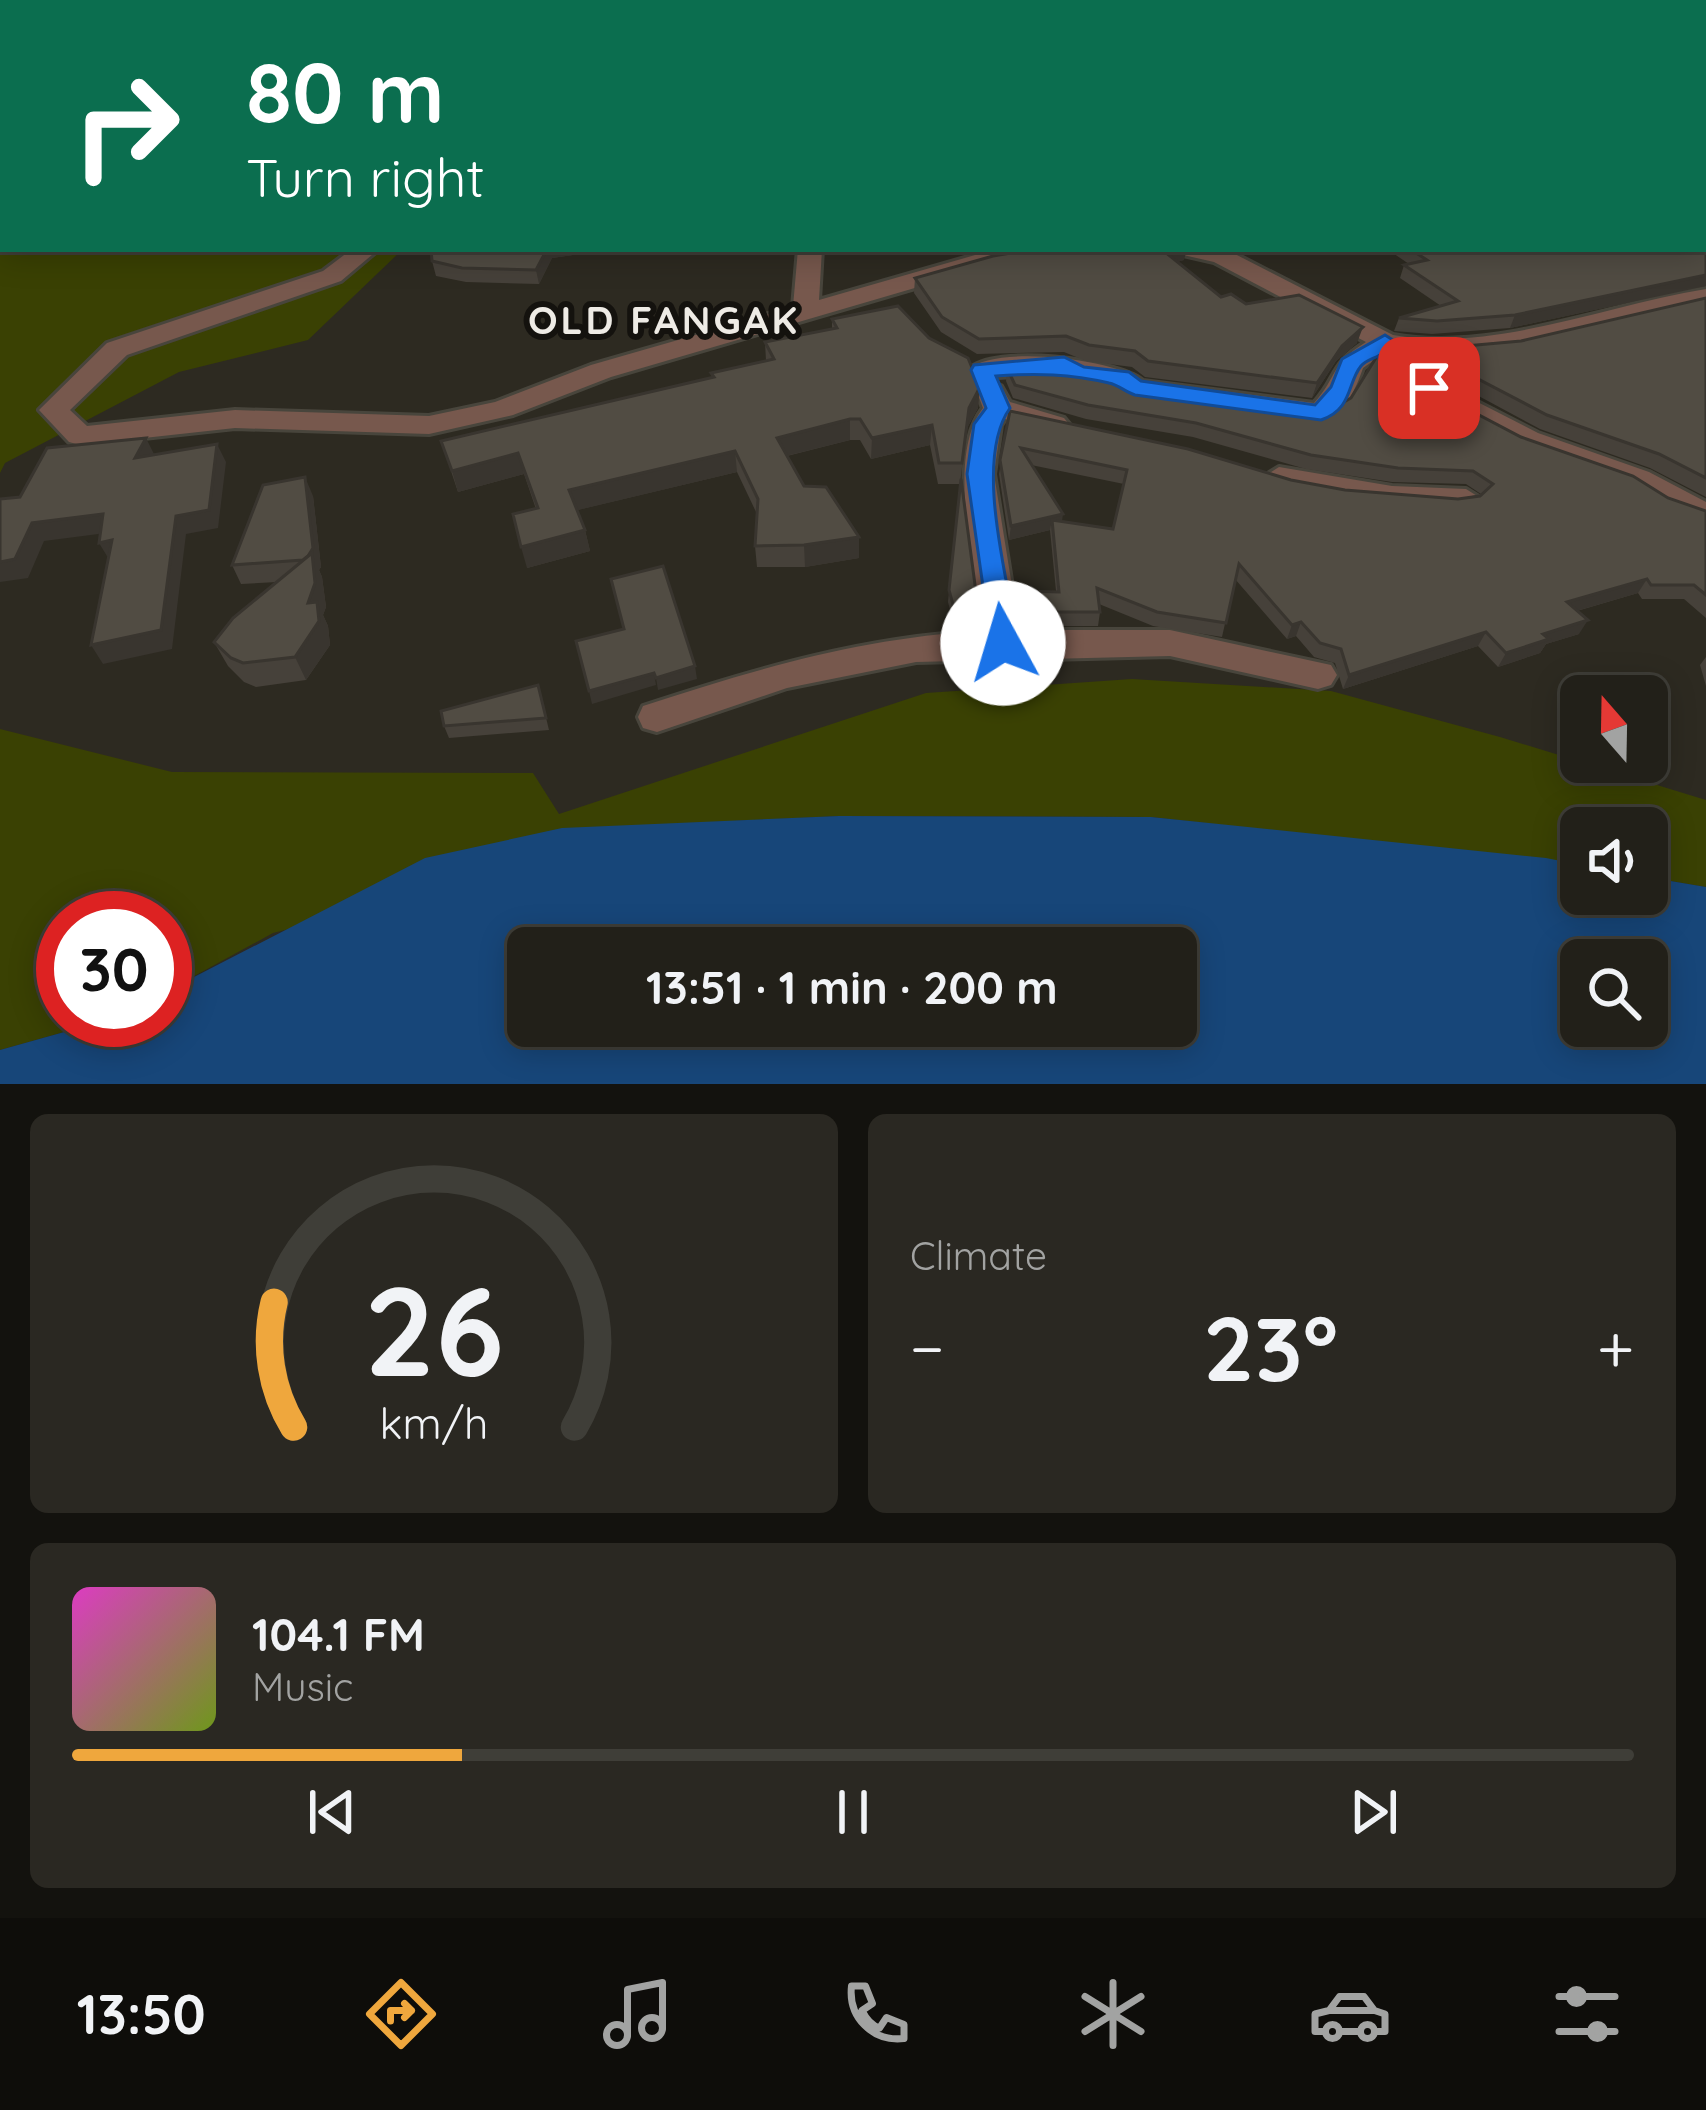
<!DOCTYPE html>
<html lang="en">
<head>
<meta charset="utf-8">
<style>
	body { margin:0; font-family:Quicksand,sans-serif; background:#2a2822; color:#f1f3f6; height:100vh; display:flex; flex-direction:column; font-size:45px; white-space:nowrap }
	* { box-sizing:border-box; margin:0 }
	p { font-size:39px; color:#a2a3a2 }
	.icon { flex:none; width:66px; height:66px; fill:none; stroke:currentColor; stroke-width:2; stroke-linecap:round; stroke-linejoin:round }
	.map { position:relative; height:1084px; overflow:hidden }
	.sheet { display:flex; flex-direction:column; gap:30px; padding:30px; background:#13120e; flex:1 }
	.sheet>* { flex:none }
	.guide { position:absolute; left:0px; top:0px; width:1707px; height:252px; box-shadow:0 6px 30px #0003,0 0 0 3px #3f3e38; background:#0b6e4f; color:#fff; overflow:hidden }
	.needle { width:78px; rotate:340deg }
	.tools { position:absolute; left:1560px; top:675px; display:grid; gap:24px }
	.tools a { display:grid; place-items:center; width:108px; height:108px; border-radius:18px; background:#222019; box-shadow:0 6px 30px #0003,0 0 0 3px #3f3e38; font-size:60px }
	.speed { position:absolute; left:36px; top:891px; display:flex; gap:24px; font-size:60px; font-weight:700; text-align:center }
	.speed>* { display:grid; place-content:center; width:156px; height:156px; border-radius:50%; background:#222019; box-shadow:0 6px 30px #0003,0 0 0 3px #3f3e38; line-height:1 }
	.speed .limit { border:18px solid #d22; background:#fff; color:#111 }
	.pin { position:absolute; display:grid; place-items:center; width:102px; height:102px; color:#fff; margin:-51px; border-radius:24px; box-shadow:0 6px 18px #0006 }
	.me { position:absolute; width:132px; margin:-66px; rotate:354deg; stroke-linejoin:round; filter:drop-shadow(0 0 9px #0008) }
	.turn { display:flex; align-items:center; gap:42px; height:252px; padding:0 48px; font-size:54px }
	.turn .icon { width:156px; height:156px; stroke-width:2.5 }
	.turn b { display:block; font-size:84px; line-height:102px }
	.big { font-size:90px; font-weight:700; line-height:1.1 }
	.sheet .tile { flex:1; display:flex; flex-direction:column; justify-content:center; gap:18px; min-width:0; padding:0 42px; border-radius:18px; background:#2a2822 }
	.sheet .dial { align-items:center; gap:0 }
	.dial svg { height:312px; overflow:visible; fill:none; stroke:#3f3e38; stroke-width:7; stroke-linecap:round; text-anchor:middle }
	.dial text { fill:#f1f3f6; stroke:none }
	.song { display:flex; align-items:center; gap:36px }
	.cover { width:144px; height:144px; border-radius:18px; background:linear-gradient(135deg,hsl(310 70% 55%),hsl(80 70% 35%)) }
	.played { height:12px; border-radius:6px; background:linear-gradient(90deg,#efa73d 25%,#3f3e38 25%) }
	.keys { display:flex; justify-content:space-around; direction:ltr }
	.heat { display:flex; justify-content:space-between; align-items:center; font-size:66px; direction:ltr }
	.sheet .tiles { flex:1; display:grid; gap:30px; grid-template-columns:1fr 1fr }
	.tile:last-child { grid-column:span 2 }
	.trip { position:absolute; left:507px; top:927px; width:690px; height:120px; border-radius:18px; background:#222019; box-shadow:0 6px 30px #0003,0 0 0 3px #3f3e38; font-weight:700; line-height:120px; text-align:center }
	.menu { display:flex; height:192px; justify-content:space-around; align-items:center; background:#0e0d0a; color:#a2a3a2 }
	.menu .icon { width:84px; height:84px }
	.menu .on { color:#efa73d }
	.menu b { font-size:54px; color:#f1f3f6 }
	.map>svg:first-child { display:block }
	.green { fill:#3a4103 }
	.water { fill:#174679; fill-rule:evenodd }
	.lines { fill:none; stroke-linecap:round; stroke-linejoin:round }
	.minor-casing { stroke:#48453c; stroke-width:6 }
	.minor { fill:#77584d; fill-rule:evenodd }
	.wall { fill:#46413a; fill-rule:evenodd }
	.shaded-wall { fill:#39352f }
	.building { fill:#514c43; stroke:#39352f; stroke-width:3 }
	.route { fill:#1a73e8; stroke:#114b97; stroke-width:3 }
	.labels { text-anchor:middle; stroke-width:12; stroke-linejoin:round; paint-order:stroke }
	.far-district-label { font-size:39px; font-weight:bold; letter-spacing:3px; fill:#eeebe5; stroke:#14120e }
</style>
</head>
<body>
<div class="map">
<svg width="1706" height="1084" viewBox="0 0 1706 1084">
	<rect width="100%" height="100%" fill="#2d2a21"/>
	<g class="green">
		<polygon points="0,0 630,0 3,3 3,249 403,249 308,340 179,372 5,463 0,473"/>
		<polygon points="1132,679 1331,691 1500,737 1706,800 1706,887 1647,877 1647,828 1581,828 1581,865 1151,817 839,816 712,822 273,933 165,992 165,918 63,918 63,1020 107,1020 0,1050 0,729 172,772 533,773 559,814 926,693"/>
	</g>
	<path class="water" d="M839,816l312,1 395,41 35,7v29h66v-17l59,10v197h-1706v-34l107,-30h58v-28l260,-134 137,-30zM528,948h648v78h-648zM1581,960h66v66h-66z"/>
	<g class="lines">
		<g class="minor-casing">
			<g id="minor">
				<polygon points="1690,0 1706,0 1706,5 1688,3"/>
				<polygon points="352,249 379,249 341,281 127,355 70,410 87,426 235,410 429,416 495,402 591,365 793,307 798,249 822,249 819,300 996,249 1034,249 1031,254 611,377 513,415 429,434 235,428 80,445 69,442 39,410 107,343 323,271"/>
				<path d="M1176,249l55,3 162,83c102,18 212,-30 313,-46v16c-92,15 -212,65 -304,48l3,12 133,68 111,39 57,30v23l-45,-17 -34,-22 -111,-39 -133,-72 -7,-16 -13,9c-7,21 -19,48 -42,54l-186,-26 -22,-11 -35,-4 -19,-8 -77,5 -14,-8c26,-26 148,-11 175,11l171,22c25,-28 15,-38 52,-61l-152,-80 -35,-8z"/>
				<path d="M991,383l10,3 9,16 54,16 5,6 -15,9 -49,-14 -4,6 -7,49 25,156h151l161,35 6,10 -6,10 -13,4 -148,-33 -254,6 -129,26 -130,44 -14,-4 -5,-11 5,-11c113,-37 221,-69 340,-75 -7,-60 -38,-174 0,-223l-6,-16z"/>
				<path d="M1279,467l113,19 74,3 16,10c-19,27 -180,-6 -214,-15l-5,-7z"/>
			</g>
		</g>
		<use href="#minor" class="minor"/>
	</g>
	<g class="wall">
		<polygon points="1387,249 1704,249 1706,286 1510,328 1432,334 1394,331 1399,318 1441,306 1400,278 1404,265 1409,264"/>
		<polygon points="587,253 552,258 539,284 466,282 436,276 432,261"/>
		<polygon points="1184,260 1177,262 1221,297 1357,343 1336,361 1312,398 1145,377 1132,367 1086,361 1064,352 977,354 941,332 914,293 915,278"/>
		<polygon points="1706,298 1706,497 1650,468 1540,429 1408,358 1413,345 1443,348 1521,341"/>
		<polygon points="832,319 929,338 980,387 978,408 967,428 960,484 938,484 930,445 871,459 860,440 850,440 787,456 804,486 859,537 859,558 805,567 757,567 755,546 757,514 737,472 577,510 585,530 590,551 527,568 536,509 524,474 458,492 441,441 712,378 711,373 766,361 765,342 832,329"/>
		<path d="M1386,366l135,71 147,61 38,13v107l-22,-19h-42l-4,-6 -61,18 2,23 -33,10 -6,9 -42,14 -20,-21 -135,43 -8,-26 -21,-6 -18,-21 -9,3 -52,-60 -13,58 -69,-11 -54,-22 1,8 -2,14h-75l-3,-21 1,-14h35l-6,-61 -41,10 -10,-66 11,-63 281,69 54,10 113,9 23,-5 -15,-10 -74,-2 -86,-13 -113,-32 -107,-18 -73,-21 -7,-17 1,-13 318,45 26,-15zM1031,465l93,19 -11,45 -51,-8z"/>
		<polygon points="961,479 979,615 978,627 955,629 948,602"/>
		<polygon points="313,496 321,567 319,570 322,577 326,607 323,615 328,626 330,645 306,680 256,687 244,682 228,666 214,642 277,582 241,584 232,565"/>
		<polygon points="1706,657 1706,686 1700,665"/>
		<polygon points="538,685 549,730 449,738 444,726"/>
	</g>
	<g class="shaded-wall">
		<polygon points="547,249 589,249 587,253 552,258 539,284 536,270"/>
		<polygon points="1173,249 1187,249 1184,260 1162,266 1165,252"/>
		<polygon points="1706,275 1706,286 1510,328 1515,315"/>
		<polygon points="1363,327 1357,343 1336,361 1312,398 1317,383 1342,346"/>
		<polygon points="980,387 978,408 967,428 960,484 969,408"/>
		<polygon points="850,419 850,440 778,458 777,438"/>
		<polygon points="932,425 930,445 871,459 872,438"/>
		<polygon points="146,438 155,456 135,458"/>
		<polygon points="217,444 226,462 218,528 186,534 172,649 103,664 91,645"/>
		<polygon points="735,451 737,472 574,511 569,490"/>
		<polygon points="518,453 524,474 458,492 452,471"/>
		<polygon points="305,477 313,496 321,567 319,570 322,577 326,607 323,615 328,626 330,645 306,680 295,657 308,603"/>
		<polygon points="103,514 114,532 44,541 28,578 0,582 0,562 32,523"/>
		<polygon points="1063,514 1061,528 1052,520 1050,530 1009,540 1011,526"/>
		<polygon points="585,530 590,551 527,568 521,547"/>
		<polygon points="859,537 859,558 805,567 804,545"/>
		<polygon points="112,540 110,561 99,543"/>
		<polygon points="1647,579 1638,593 1559,616 1567,602"/>
		<polygon points="1588,620 1579,634 1546,644 1540,653 1498,667 1506,653 1543,634"/>
		<polygon points="1301,622 1296,636 1287,639 1292,625"/>
		<polygon points="1486,632 1478,646 1343,689 1349,675"/>
		<polygon points="695,666 697,679 658,690 656,678"/>
		<polygon points="654,673 656,685 592,704 589,691"/>
	</g>
	<g class="building">
		<polygon points="646,0 1635,0 1640,2 946,3 942,0 943,3 648,3"/>
		<polygon points="1706,84 1706,275 1515,315 1437,321 1399,318 1458,301 1404,265 1427,260 1410,249 1704,249 1704,85"/>
		<polygon points="431,249 547,249 536,270 462,268 432,261"/>
		<polygon points="1035,249 1174,249 1165,252 1221,297 1231,294 1246,304 1299,295 1363,327 1342,346 1317,383 1148,361 1135,351 1089,345 1066,336 979,339 942,317 915,278 993,256"/>
		<polygon points="1706,298 1706,478 1659,454 1547,415 1413,345 1443,348 1521,341"/>
		<polygon points="898,306 929,338 968,358 980,387 969,408 962,463 939,463 932,425 872,438 860,419 850,419 777,438 804,486 826,487 859,537 804,545 755,546 758,499 735,451 569,490 585,530 521,547 513,514 538,508 518,453 452,471 441,441 714,377 711,373 774,359 765,342 837,328 832,319"/>
		<polygon points="1379,353 1386,366 1521,437 1633,476 1668,498 1706,511 1706,595 1694,585 1651,585 1647,579 1567,602 1588,620 1543,634 1549,639 1506,653 1486,632 1349,675 1341,649 1320,643 1301,622 1292,625 1239,564 1226,623 1157,612 1097,588 1100,612 1025,612 1021,591 1059,592 1052,520 1113,529 1127,470 1021,448 1063,514 1011,526 1000,460 1010,411 1188,449 1291,480 1345,490 1458,499 1480,496 1493,484 1473,471 1398,468 1311,455 1196,423 1088,405 1015,385 1007,368 1082,370 1137,387 1325,413 1351,398"/>
		<polygon points="146,438 135,458 217,444 209,510 176,516 161,630 91,645 112,540 99,543 103,514 32,523 15,559 0,562 0,499 20,497 47,448"/>
		<polygon points="305,477 313,548 308,556 303,560 232,565 263,485"/>
		<polygon points="961,479 979,615 956,616 949,590"/>
		<polygon points="312,553 315,583 308,603 317,602 319,621 295,657 243,663 231,658 214,642 233,618"/>
		<polygon points="663,566 695,666 656,678 654,673 589,691 576,641 624,629 611,579"/>
		<polygon points="538,685 546,718 444,726 441,711"/>
	</g>
	<path class="route" d="M1385,335l11,7 8,23 33,18v10c-24,3 -52,-15 -59,-37 -6,3 -13,5 -17,10 -14,17 -8,43 -40,54l-186,-25c-10,-3 -16,-10 -26,-12 -39,-9 -72,-10 -113,-7l14,32c-37,52 -2,173 8,235l-5,7h-21l-25,-176 7,-50 12,-16 -15,-38 3,-5 90,-8 20,10 45,5 12,9 174,24 16,-18 11,-28z"/>
	<g class="labels">
		<g class="far-district-label">
			<text x="664" y="334">OLD FANGAK</text>
		</g>
	</g>
</svg>
<div class="tools">
<a><svg class="needle" viewBox="-14 -14 28 28"><path d="M0-13l5 13h-10z" fill="#e53935"/><path d="M0 13l5-13h-10z" fill="#a2a3a2"/></svg></a>
<a><svg class="icon" aria-label="sound" viewBox="0 0 24 24"><path d="M4 9h4l5-4v14l-5-4H4zM17 9q2 3 0 6"/></svg></a>
<a><svg class="icon" aria-label="search" viewBox="0 0 24 24"><circle cx="10" cy="10" r="6"/><path d="M15 15l6 6"/></svg></a>
</div>
<div class="speed"><div class="limit">30</div></div>
<div class="pin" style="left:1429px;top:388px;background:#d93025"><svg class="icon" aria-label="arrive" viewBox="0 0 24 24"><path d="M6 21V4h12l-3 4 3 4H6"/></svg></div>
<svg class="me" style="left:1003px;top:643px" viewBox="-20 -20 40 40"><circle r="19" fill="#fff"/><path d="M0-13L10 11 0 6-10 11z" fill="#1a73e8"/></svg>
<div class="trip">13:51 · 1 min · 200 m</div>
<div class="guide">
<div class="turn"><svg class="icon" aria-label="right" viewBox="0 0 24 24"><path d="M7 20v-9h11M14 6l5 5-5 5"/></svg><div><b>80 m</b>Turn right</div></div>
</div>
</div>
<section class="sheet">
<div class="tiles">
<div class="tile dial"><svg viewBox="0 0 100 80">
<path d="M14 69A42 42 0 1 1 86 69"/>
<path d="M14 69A42 42 0 0 1 9 37" stroke="#efa73d"/>
<text x="50" y="56" font-size="32" font-weight="700">26</text>
<text x="50" y="72" font-size="11">km/h</text>
</svg></div>
<div class="tile"><p>Climate</p>
<div class="heat"><a>−</a><b class="big">23°</b><a>+</a></div>
</div>
<div class="tile">
<div class="song"><i class="cover"></i><div><b>104.1 FM</b><p>Music</p></div></div>
<div class="played"></div>
<div class="keys"><svg class="icon" aria-label="previous" viewBox="0 0 24 24"><path d="M18 5L8 12l10 7zM5 5v14"/></svg><svg class="icon" aria-label="pause" viewBox="0 0 24 24"><path d="M8 5v14M16 5v14"/></svg><svg class="icon" aria-label="next" viewBox="0 0 24 24"><path d="M6 5l10 7-10 7zM19 5v14"/></svg></div>
</div>
</div>
</section>
<nav class="menu">
<b>13:50</b>
<svg class="icon on" aria-label="directions" viewBox="0 0 24 24"><path d="M12 3l9 9-9 9-9-9zM9 14v-3h6M13 9l2 2-2 2"/></svg>
<svg class="icon" aria-label="music" viewBox="0 0 24 24"><path d="M9 18V5l10-2v13"/><circle cx="6" cy="18" r="3"/><circle cx="16" cy="16" r="3"/></svg>
<svg class="icon" aria-label="phone" viewBox="0 0 24 24"><path d="M5 4h4l2 5-3 2q2 4 5 5l2-3 5 2v4C11 20 4 13 5 4z"/></svg>
<svg class="icon" aria-label="climate" viewBox="0 0 24 24"><path d="M12 3v18M4 7l16 10M4 17L20 7"/></svg>
<svg class="icon" aria-label="car" viewBox="0 0 24 24"><path d="M5 17H2v-5l4-1 3-4h7l3 4 3 1v5h-3M9 17h6M6 11h13"/><circle cx="7" cy="17" r="2"/><circle cx="17" cy="17" r="2"/></svg>
<svg class="icon" aria-label="filters" viewBox="0 0 24 24"><path d="M4 7h16M4 17h16"/><circle cx="9" cy="7" r="2"/><circle cx="15" cy="17" r="2"/></svg>
</nav>
</body>
</html>
